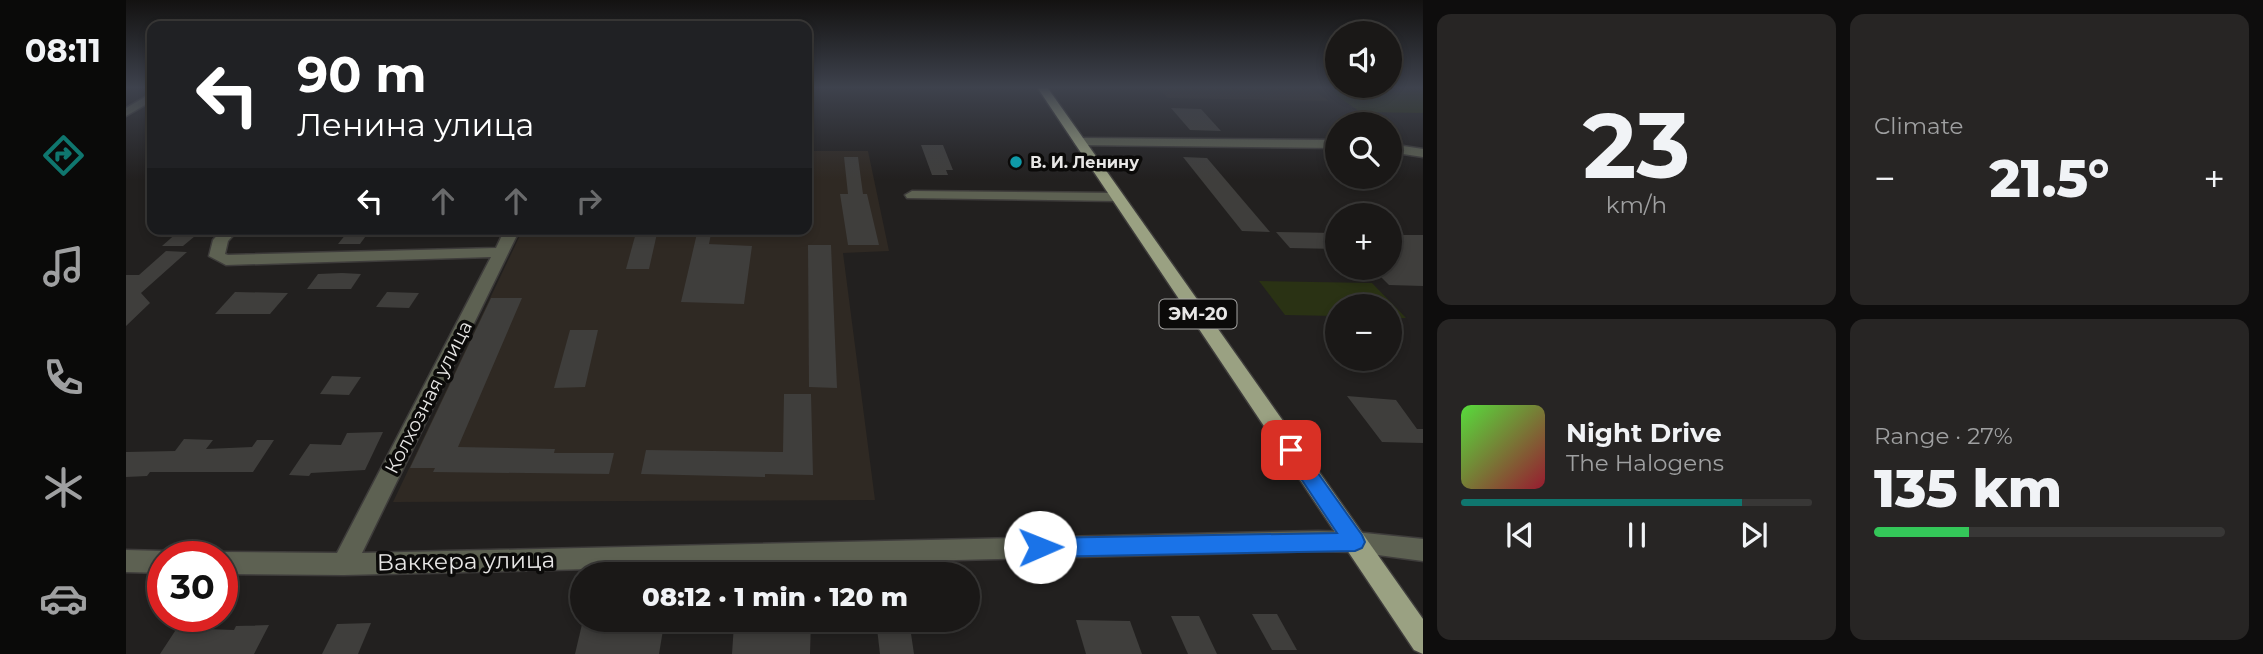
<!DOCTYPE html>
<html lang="en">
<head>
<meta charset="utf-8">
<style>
	body { margin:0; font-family:Montserrat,sans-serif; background:#272524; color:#f1f3f6; height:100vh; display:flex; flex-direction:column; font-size:26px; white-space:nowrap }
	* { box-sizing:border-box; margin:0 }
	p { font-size:23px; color:#9fa0a1 }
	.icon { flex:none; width:38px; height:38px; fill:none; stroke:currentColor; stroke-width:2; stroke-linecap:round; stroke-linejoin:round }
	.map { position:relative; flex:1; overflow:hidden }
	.side { display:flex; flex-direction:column; gap:14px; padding:14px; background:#0e0d0d; width:840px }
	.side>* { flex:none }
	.banner { position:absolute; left:21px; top:21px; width:665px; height:214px; border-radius:14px; box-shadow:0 4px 10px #0003,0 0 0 2px #383736; background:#202124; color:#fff; overflow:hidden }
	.tools { position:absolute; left:1199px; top:21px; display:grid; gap:14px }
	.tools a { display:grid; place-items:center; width:77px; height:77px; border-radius:50%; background:#1a1817; box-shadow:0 4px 10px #0003,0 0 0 2px #383736; font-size:35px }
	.speed { position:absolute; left:21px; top:541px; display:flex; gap:14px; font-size:35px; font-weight:700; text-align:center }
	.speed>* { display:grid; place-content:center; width:91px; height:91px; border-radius:50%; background:#1a1817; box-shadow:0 4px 10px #0003,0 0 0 2px #383736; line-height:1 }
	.speed .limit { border:10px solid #d22; background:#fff; color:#111 }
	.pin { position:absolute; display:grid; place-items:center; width:60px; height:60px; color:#fff; margin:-30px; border-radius:14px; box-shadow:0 4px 10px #0006 }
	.me { position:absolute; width:77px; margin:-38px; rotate:89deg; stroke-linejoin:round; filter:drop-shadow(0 0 5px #0008) }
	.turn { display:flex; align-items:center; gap:24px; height:147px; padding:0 35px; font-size:32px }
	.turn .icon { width:91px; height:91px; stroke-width:2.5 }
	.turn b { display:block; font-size:49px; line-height:60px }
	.lanes { display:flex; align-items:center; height:66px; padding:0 35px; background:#0003; justify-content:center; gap:35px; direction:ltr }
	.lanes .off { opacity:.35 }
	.big { font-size:52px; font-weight:800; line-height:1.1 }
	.side .card { flex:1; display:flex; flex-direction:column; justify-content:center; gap:10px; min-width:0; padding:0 24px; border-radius:14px; background:#272524 }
	.side .dial { align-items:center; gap:0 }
	.dial b { font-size:91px; line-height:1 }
	.song { display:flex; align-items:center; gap:21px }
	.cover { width:84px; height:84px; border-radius:10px; background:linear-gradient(135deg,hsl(110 70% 55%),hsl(350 70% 35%)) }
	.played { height:7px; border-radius:4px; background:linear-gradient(90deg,#0f766e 80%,#383736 80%) }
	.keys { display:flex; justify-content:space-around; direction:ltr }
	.heat { display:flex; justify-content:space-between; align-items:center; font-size:38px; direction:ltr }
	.charge { height:10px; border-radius:5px; background:linear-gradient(90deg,#34c759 27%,#383736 0) }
	.side .tiles { flex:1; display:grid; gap:14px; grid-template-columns:repeat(2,1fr) }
	.trip { position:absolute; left:444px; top:562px; width:410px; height:70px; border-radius:35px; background:#1a1817; box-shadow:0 4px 10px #0003,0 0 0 2px #383736; font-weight:800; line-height:70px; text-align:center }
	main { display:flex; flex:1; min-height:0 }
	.dock { display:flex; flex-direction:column; width:126px; justify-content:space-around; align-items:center; background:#0a0a09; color:#9fa0a1 }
	.dock .icon { width:49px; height:49px }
	.dock .active { color:#0f766e }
	.dock b { font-size:32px; color:#f1f3f6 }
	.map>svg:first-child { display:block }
	.built { fill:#2f2923 }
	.green { fill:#2a3214 }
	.building { fill:#3f3e3c }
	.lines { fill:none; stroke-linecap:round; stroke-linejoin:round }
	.minor-casing { stroke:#3e3c3b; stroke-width:3 }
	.major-casing { stroke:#3e3c3b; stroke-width:3 }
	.minor { fill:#5d6152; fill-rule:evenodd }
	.major { fill:#9aa182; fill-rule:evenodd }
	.route { fill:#1a73e8; stroke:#114b97; stroke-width:2 }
	.culture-dot { fill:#0f9aa8; stroke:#0b0a09; stroke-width:2.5 }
	.labels { text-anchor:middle; stroke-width:7; stroke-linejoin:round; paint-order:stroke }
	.far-poi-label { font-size:16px; font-weight:bold; fill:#e8e7e6; stroke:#0b0a09; text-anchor:start }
	.shield { fill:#0b0a09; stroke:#a6a5a4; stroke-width:2 }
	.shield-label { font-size:18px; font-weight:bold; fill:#e8e7e6 }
	.street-label { font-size:19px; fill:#e8e7e6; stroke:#0b0a09 }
	.near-street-label { font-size:23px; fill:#e8e7e6; stroke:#0b0a09 }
</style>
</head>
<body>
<main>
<nav class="dock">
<b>08:11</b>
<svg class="icon active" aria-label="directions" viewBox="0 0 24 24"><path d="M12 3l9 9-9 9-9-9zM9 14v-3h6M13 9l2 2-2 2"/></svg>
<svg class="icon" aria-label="music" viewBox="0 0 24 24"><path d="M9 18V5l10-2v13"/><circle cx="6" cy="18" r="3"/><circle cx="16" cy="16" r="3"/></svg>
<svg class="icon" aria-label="phone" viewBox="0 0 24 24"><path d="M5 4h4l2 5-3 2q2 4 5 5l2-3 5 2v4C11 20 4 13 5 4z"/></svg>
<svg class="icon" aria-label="climate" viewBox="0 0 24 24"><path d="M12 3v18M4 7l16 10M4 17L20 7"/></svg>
<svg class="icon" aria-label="car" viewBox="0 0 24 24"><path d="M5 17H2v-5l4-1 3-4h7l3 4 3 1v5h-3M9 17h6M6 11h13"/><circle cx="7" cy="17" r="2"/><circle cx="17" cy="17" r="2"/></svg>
</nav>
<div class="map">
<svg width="1297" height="654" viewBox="0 0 1297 654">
	<rect width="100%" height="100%" fill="#22201f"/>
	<g class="built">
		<polygon points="1031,87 1183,87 1203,101 1042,98"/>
		<polygon points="681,151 742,151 763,251 717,253 749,500 267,502 397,229 681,229"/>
	</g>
	<g class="green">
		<polygon points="1199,87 1297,87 1297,113 1234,112"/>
		<polygon points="1133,281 1246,283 1280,318 1264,318 1264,306 1211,306 1211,316 1159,315"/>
	</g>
	<g class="building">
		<polygon points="1045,108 1075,109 1095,131 1064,130"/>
		<polygon points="795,145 817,145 827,170 820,170 822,175 806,175"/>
		<polygon points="718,157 732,157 737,194 741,194 753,245 722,245 714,194 722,194"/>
		<polygon points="1057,157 1081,158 1144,232 1116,231"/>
		<polygon points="224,229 245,229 234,244 212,244"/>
		<polygon points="511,229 532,229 523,269 500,269"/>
		<polygon points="572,229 586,229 583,244 626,246 618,304 555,302"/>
		<polygon points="53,231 75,231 57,246 36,246"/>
		<polygon points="1150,232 1211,233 1211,249 1164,248"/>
		<polygon points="1264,235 1297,235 1297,286 1263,285 1246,268 1264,268"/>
		<polygon points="682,245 705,245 711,388 683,387"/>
		<polygon points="40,251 61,252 15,293 24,303 0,326 0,275 13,275"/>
		<polygon points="192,274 216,273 235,274 225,289 181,289"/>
		<polygon points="109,292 162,293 144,314 89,314"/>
		<polygon points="261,292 293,293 283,308 250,307"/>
		<polygon points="365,298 396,298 332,447 429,449 428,453 488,453 483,474 307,472 309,468 284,468"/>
		<polygon points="444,330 472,330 459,387 428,388"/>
		<polygon points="206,376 235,377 223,395 194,394"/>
		<polygon points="658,394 685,394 687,475 639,474 639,477 515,474 520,450 657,452"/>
		<polygon points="1221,396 1270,400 1291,429 1297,429 1297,443 1256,442"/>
		<polygon points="257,432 239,470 185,473 183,476 163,475 184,444 215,445 221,433"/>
		<polygon points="58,439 87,440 80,449 126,447 131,440 148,440 127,472 24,472 21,476 0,477 0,452 49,451"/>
		<polygon points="1126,614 1151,614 1171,650 1146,650"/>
		<polygon points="1045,616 1073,616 1091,654 1062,654"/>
		<polygon points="457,620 538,624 533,654 449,654"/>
		<polygon points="650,620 685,621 684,654 606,654 608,624 649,625"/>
		<polygon points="750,620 783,620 788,654 754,654"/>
		<polygon points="950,620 1004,621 1016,654 960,654"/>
		<polygon points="245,623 232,654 196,654 211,624"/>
		<polygon points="143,625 128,654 34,654 51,628 108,630 110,626"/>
	</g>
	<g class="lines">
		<g class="minor-casing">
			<g id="minor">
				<polygon points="26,93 26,101 0,116 0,108"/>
				<polygon points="954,138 1211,140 1211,148 950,145 948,142"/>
				<polygon points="1264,144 1297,149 1297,157 1264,152"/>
				<polygon points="786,191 991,193 998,197 991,201 781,198 779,195"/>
				<polygon points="97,229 113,229 102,241 99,254 102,255 370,248 379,229 394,229 236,553 1192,531 1229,532 1297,539 1297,561 1229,552 1192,551 218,575 96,574 96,556 87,556 96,552 211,553 365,257 100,265 83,256 87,240"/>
				<polygon points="0,550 37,551 47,556 37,556 37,573 0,572"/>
			</g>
		</g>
		<g class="major-casing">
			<polygon id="major" points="911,87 921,87 1297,619 1297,654 1288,650"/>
		</g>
		<use href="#minor" class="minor"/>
		<use href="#major" class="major"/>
	</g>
	<linearGradient id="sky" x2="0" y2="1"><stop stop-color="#131211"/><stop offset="0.49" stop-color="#3e424d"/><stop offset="1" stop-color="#3e424d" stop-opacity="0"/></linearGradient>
	<rect width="1297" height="179" fill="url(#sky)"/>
	<polygon class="route" points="1165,442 1172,445 1236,535 1239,542 1236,548 1229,551 914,557 906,554 903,547 906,541 914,538 1211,533 1156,450 1159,445"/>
	<circle class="culture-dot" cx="890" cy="162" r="7"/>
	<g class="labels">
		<g class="far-poi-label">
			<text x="904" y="168">В. И. Ленину</text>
		</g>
		<rect class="shield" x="1033.5" y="299.5" width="77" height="29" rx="5"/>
		<g class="shield-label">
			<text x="1072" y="320">ЭМ-20</text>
		</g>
		<g class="street-label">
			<text transform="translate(302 397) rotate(-63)" y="7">Колхозная улица</text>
		</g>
		<g class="near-street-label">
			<text transform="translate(340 561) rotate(-1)" y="8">Ваккера улица</text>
		</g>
	</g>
</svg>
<div class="tools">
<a><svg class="icon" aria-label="sound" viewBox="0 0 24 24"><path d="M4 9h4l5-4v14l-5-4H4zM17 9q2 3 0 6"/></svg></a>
<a><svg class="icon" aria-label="search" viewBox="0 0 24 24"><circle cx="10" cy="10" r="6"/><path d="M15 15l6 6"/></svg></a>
<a>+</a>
<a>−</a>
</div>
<div class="speed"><div class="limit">30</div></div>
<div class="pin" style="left:1165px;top:450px;background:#d93025"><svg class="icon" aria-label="arrive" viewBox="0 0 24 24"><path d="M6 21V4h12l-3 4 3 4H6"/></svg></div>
<svg class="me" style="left:914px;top:547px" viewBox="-20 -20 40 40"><circle r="19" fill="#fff"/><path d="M0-13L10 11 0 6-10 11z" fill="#1a73e8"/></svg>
<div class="trip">08:12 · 1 min · 120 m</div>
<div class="banner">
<div class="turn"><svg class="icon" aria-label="left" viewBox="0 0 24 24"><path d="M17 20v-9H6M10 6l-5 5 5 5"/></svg><div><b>90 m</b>Ленина улица</div></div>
<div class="lanes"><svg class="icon" aria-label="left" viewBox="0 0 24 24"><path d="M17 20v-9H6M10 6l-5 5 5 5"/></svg><svg class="icon off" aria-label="ahead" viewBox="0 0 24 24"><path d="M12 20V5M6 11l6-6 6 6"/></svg><svg class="icon off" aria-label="ahead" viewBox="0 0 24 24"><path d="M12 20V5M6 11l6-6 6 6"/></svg><svg class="icon off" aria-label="right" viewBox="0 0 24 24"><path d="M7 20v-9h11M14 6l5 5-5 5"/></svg></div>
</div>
</div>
<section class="side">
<div class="tiles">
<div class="card dial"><b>23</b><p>km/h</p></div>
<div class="card"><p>Climate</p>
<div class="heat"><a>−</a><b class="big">21.5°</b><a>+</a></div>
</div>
<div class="card">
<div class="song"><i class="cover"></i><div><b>Night Drive</b><p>The Halogens</p></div></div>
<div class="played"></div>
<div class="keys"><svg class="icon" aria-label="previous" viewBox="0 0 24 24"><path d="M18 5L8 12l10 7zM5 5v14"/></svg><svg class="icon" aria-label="pause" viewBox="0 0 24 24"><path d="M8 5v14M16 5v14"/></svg><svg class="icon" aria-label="next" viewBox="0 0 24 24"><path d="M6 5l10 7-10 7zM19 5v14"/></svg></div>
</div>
<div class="card"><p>Range · 27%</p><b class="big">135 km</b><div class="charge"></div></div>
</div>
</section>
</main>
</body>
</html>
